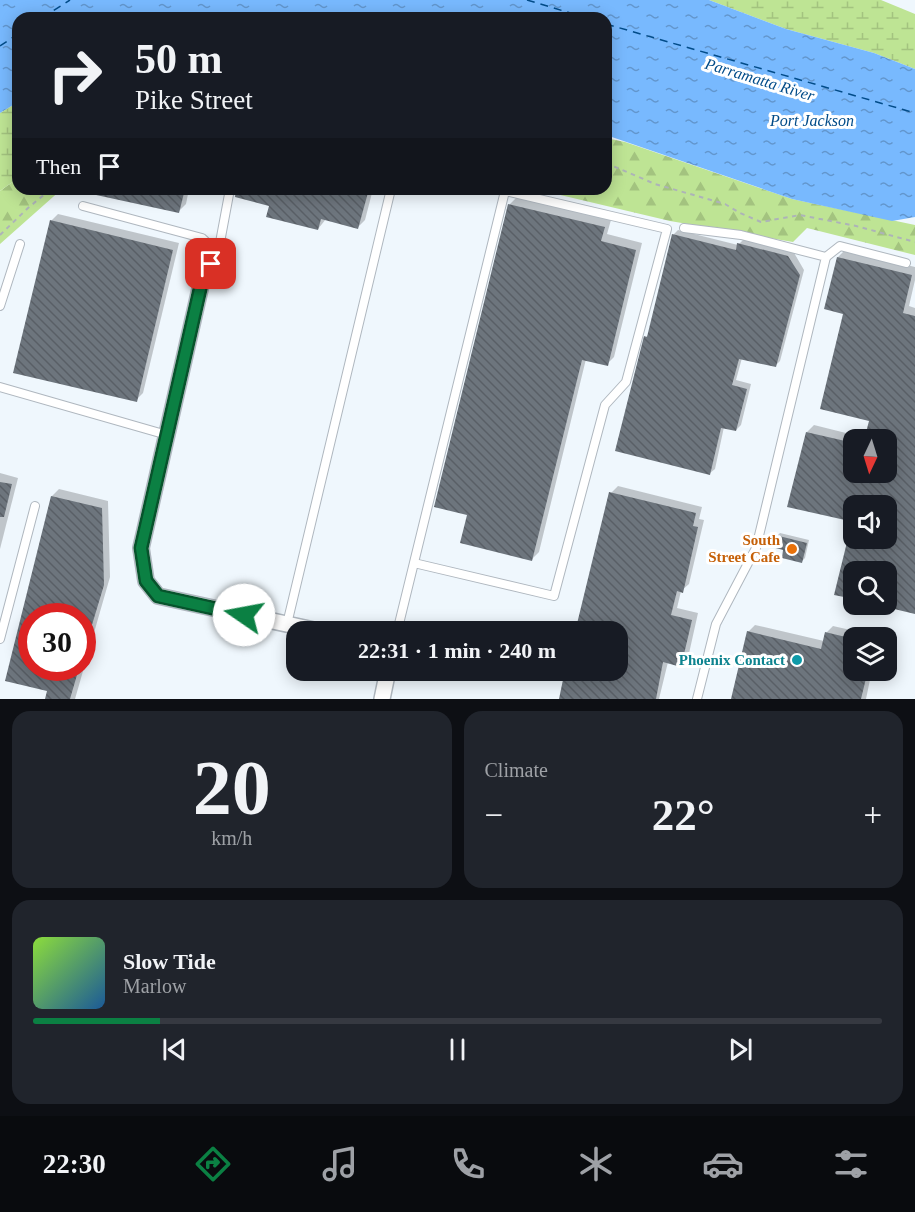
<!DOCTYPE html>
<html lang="en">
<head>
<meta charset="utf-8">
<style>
	body { margin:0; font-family:"Times New Roman",serif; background:#20242c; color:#f1f3f6; height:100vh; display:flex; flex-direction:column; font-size:22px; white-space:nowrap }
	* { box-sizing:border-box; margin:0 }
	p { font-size:20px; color:#9ea1a6 }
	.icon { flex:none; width:33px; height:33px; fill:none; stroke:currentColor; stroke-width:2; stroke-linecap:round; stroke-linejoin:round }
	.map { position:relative; height:699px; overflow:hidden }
	.sheet { display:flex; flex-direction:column; gap:12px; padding:12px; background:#0d0f14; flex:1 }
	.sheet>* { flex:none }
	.banner { position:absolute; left:12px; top:12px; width:600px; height:183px; border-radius:18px; box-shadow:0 3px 15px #0003; background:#171b24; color:#f1f3f6; overflow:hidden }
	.needle { width:39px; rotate:184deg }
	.controls { position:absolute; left:843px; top:429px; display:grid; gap:12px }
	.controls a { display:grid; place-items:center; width:54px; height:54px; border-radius:12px; background:#171b24; box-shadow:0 3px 15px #0003; font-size:30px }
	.speed { position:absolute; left:18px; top:603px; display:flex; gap:12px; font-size:30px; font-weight:700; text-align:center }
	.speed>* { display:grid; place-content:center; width:78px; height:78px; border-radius:50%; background:#171b24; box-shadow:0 3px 15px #0003; line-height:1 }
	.speed .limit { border:9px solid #d22; background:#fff; color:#111 }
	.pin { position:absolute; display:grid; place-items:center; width:51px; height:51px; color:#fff; margin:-26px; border-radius:12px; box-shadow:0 3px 9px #0006 }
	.me { position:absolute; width:66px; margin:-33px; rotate:282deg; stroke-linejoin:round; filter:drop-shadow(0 0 4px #0008) }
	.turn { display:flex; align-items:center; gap:21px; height:126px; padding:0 24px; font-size:27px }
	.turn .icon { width:78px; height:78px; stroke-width:2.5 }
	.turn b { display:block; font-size:42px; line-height:51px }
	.then { display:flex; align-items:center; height:57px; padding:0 24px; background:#0003; gap:12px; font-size:22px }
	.big { font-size:45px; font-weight:800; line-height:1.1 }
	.sheet .tile { flex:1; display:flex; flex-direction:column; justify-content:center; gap:9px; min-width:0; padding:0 21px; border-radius:18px; background:#20242c }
	.sheet .dial { align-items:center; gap:0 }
	.dial b { font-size:78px; line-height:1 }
	.song { display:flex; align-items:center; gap:18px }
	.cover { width:72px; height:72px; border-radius:9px; background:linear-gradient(135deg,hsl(90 70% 55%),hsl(210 70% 35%)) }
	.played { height:6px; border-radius:3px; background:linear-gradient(90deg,#0b8043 15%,#363941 15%) }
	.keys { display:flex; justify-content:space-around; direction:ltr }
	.heat { display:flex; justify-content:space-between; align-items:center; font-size:33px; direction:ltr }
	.sheet .tiles { flex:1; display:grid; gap:12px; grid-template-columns:1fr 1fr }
	.tile:last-child { grid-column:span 2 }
	.trip { position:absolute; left:286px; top:621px; width:342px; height:60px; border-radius:18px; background:#171b24; box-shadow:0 3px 15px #0003; font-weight:800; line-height:60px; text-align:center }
	.tab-bar { display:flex; height:96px; justify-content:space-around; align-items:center; background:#090b0e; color:#9ea1a6 }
	.tab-bar .icon { width:42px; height:42px }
	.tab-bar .selected { color:#0b8043 }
	.tab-bar b { font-size:27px; color:#f1f3f6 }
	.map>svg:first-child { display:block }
	.forest { fill:url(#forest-firs) }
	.wetland { fill:url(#wetland-marsh) }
	.water { fill:url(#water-ripples) }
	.shadow { fill:#0003; fill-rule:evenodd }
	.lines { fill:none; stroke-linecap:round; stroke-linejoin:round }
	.ferry { stroke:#024c89; stroke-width:1.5; stroke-dasharray:8 6; stroke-linecap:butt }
	.building { fill:url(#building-back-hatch) }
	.service-casing { stroke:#afb7bf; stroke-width:10 }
	.minor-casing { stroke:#afb7bf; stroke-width:18 }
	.path { stroke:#adb3b8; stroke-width:2; stroke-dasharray:4.5 4.5; stroke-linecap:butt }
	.service { stroke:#fff; stroke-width:8 }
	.minor { stroke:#fff; stroke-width:15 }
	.route-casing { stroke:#07532c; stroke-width:15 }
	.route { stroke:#0b8043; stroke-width:10 }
	.food-dot { fill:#e8710a; stroke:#fff; stroke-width:2 }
	.culture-dot { fill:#0f9aa8; stroke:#fff; stroke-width:2 }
	.labels { text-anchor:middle; stroke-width:6; stroke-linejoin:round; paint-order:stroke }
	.food-label { font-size:15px; font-weight:bold; fill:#c56008; stroke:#fff; text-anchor:end }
	.culture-label { font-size:15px; font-weight:bold; fill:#0d838f; stroke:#fff; text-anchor:end }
	.water-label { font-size:16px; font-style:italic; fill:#024c89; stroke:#fff }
</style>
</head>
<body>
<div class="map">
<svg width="915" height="699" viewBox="0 0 915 699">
	<defs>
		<pattern id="forest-firs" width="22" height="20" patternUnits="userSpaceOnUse" patternTransform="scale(1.5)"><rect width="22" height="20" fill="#bee494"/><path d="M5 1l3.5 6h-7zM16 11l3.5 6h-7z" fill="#a3c37f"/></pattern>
		<pattern id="wetland-marsh" width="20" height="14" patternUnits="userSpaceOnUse" patternTransform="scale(1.5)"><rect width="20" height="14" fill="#bee494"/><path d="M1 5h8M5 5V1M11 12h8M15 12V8" fill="none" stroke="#a3c37f"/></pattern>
		<pattern id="water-ripples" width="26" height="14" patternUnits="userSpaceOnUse" patternTransform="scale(1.5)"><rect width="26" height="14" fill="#78b9fe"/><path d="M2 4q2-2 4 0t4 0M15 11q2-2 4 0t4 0" fill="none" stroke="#6296cd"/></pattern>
		<pattern id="building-back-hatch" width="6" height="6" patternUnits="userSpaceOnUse" patternTransform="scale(1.5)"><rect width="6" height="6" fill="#6d757d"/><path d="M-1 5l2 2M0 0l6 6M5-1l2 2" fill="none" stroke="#595f66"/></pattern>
	</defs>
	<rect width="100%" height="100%" fill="#eff7fd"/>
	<g class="forest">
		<polygon points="606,138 625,142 792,199 915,225 915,255 807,228 793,242 670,221 535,189 606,189"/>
		<polygon points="18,178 18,189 62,189 0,244 0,191"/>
	</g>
	<g class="wetland">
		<polygon points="709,0 881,0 915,14 915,69 874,53 786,29"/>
		<polygon points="18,102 18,178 0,191 0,113"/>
	</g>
	<polygon class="water" points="0,0 709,0 786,29 874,53 915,69 915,217 892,221 792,199 606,135 606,18 18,18 18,102 0,113"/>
	<g class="shadow">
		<polygon points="73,189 189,189 186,204 179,211"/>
		<polygon points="238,189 373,189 365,220 358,227 326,219 318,229"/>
		<polygon points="517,197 611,220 607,234 642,243 614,357 607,364 586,359 539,552 532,559 469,514 436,506 510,204"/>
		<polygon points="58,214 179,243 143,393 136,400 51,221"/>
		<polygon points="678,230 738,245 744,239 793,251 804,270 780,361 775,366 742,358 736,380 751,384 741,425 736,430 724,427 715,469 710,473 646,337 650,333 673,235"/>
		<path d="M845,250l70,17v13l-6,26 6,2v304l-33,-8h4v-32h-32l-18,21 17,-72 -46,-89 7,-7 52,13 5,-19 -26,-106 -7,-56zM854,440h32v32h-32zM854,506h32v32h-32z"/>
		<polygon points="0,473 18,478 0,549"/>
		<polygon points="618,486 702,507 699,519 704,520 689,584 681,591 677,608 698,613 688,658 681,665 668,662 659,699 560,699 618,670 618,632 611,493"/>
		<path d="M59,489l49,12 2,76 -35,122h-28l2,-9 -42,-10 45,-184zM32,616h50v52h-50z"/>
		<polygon points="780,533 809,540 805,558 802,561 785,549 777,536"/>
		<polygon points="755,625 824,641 826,633 833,626 881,637 854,638 854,670 872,670 866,699 732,699 748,632"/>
	</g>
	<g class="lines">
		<g class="ferry">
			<polyline points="527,0 587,18"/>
			<polyline points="42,18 70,0"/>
			<polyline points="606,24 915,113"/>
			<polyline points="0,46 18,34"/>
		</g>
	</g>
	<g class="building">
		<polygon points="87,189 185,189 179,213 87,193"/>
		<polygon points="236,189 369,189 358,229 321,219 318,230 266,217 269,206 235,197"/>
		<polygon points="508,204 605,227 601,241 636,250 608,366 582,360 532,561 460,543 467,515 434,507"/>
		<polygon points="50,220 173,250 137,402 13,373"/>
		<polygon points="672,234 736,250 737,243 788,256 800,275 776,367 739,359 732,385 747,389 736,431 721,428 710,475 615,451 644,336 647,337"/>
		<polygon points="837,257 912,275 903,313 915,316 915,614 886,607 886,572 854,572 854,599 834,595 848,538 886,538 886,506 854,506 854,522 787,507 806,432 854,443 854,472 886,472 886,440 864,440 869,421 820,409 843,314 824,309"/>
		<polygon points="0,482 12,484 4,517 0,517"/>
		<polygon points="609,492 696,513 693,526 698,527 683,593 677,591 671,615 692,620 681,667 663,662 656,699 559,699 565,670 618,670 618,632 575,632"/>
		<polygon points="51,496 102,508 104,585 85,648 82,647 82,616 32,616 32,668 79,668 70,699 45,699 47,691 5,681"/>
		<polygon points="775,535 807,543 802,563 782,558 783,550 772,547"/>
		<polygon points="747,631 821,649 825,632 854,639 854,670 868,670 861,699 731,699"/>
	</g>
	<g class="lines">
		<g class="service-casing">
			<g id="service">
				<polyline points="83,206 202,238 218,253"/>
				<polyline points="684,228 741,235 826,257 756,548 716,624 697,699"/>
				<polyline points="218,253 230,189"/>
				<polyline points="826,257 840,246 906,263"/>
				<polyline points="0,306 20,244"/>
				<polyline points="0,387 167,435"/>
				<polyline points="287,624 391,189"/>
				<polyline points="397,632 505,191 667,229 626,382 605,405 554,596 414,563"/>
				<polyline points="0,639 35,506"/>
			</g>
		</g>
		<g class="minor-casing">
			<g id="minor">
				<polyline points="218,253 203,276 141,548 146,581 158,596 323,632"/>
				<polyline points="382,699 388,670"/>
			</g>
		</g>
		<g class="path">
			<polyline points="606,163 655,184 725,204 740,213 761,222 800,215 856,226 915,242"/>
			<polyline points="0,235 28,208 51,189"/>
		</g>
		<use href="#service" class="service"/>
		<use href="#minor" class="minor"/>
	</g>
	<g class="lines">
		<g class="route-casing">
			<polyline id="route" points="211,264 203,276 141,548 146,581 158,596 244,615"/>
		</g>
		<use href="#route" class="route"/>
	</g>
	<circle class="food-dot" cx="792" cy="549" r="6"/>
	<circle class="culture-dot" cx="797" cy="660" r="6"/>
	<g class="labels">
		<g class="food-label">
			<text x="780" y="545">South<tspan x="780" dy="17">Street Cafe</tspan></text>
		</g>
		<g class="culture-label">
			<text x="785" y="665">Phoenix Contact</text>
		</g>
		<g class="water-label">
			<text transform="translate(760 79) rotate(17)" y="6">Parramatta River</text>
			<text x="812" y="126">Port Jackson</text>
		</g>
	</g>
</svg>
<div class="controls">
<a><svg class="needle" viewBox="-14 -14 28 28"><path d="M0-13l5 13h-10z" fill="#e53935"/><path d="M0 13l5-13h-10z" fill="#9ea1a6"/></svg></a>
<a><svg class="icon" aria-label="sound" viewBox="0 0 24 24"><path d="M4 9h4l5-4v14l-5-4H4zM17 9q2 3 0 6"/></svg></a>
<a><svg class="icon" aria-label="search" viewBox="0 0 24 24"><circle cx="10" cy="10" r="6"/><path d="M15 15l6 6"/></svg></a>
<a><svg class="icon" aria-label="layers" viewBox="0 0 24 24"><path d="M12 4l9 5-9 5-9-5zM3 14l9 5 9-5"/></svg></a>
</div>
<div class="speed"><div class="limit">30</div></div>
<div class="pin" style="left:211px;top:264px;background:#d93025"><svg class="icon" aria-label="arrive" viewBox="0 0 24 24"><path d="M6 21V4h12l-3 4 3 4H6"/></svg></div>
<svg class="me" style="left:244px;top:615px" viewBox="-20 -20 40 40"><circle r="19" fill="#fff"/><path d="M0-13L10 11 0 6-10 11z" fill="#0b8043"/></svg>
<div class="trip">22:31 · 1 min · 240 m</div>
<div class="banner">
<div class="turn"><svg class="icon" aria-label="right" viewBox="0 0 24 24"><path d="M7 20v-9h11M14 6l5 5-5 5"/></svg><div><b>50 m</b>Pike Street</div></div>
<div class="then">Then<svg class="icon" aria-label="arrive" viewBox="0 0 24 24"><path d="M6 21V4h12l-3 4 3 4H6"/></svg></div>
</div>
</div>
<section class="sheet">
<div class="tiles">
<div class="tile dial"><b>20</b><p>km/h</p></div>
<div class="tile"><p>Climate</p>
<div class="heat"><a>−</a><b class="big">22°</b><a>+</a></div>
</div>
<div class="tile">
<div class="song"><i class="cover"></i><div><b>Slow Tide</b><p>Marlow</p></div></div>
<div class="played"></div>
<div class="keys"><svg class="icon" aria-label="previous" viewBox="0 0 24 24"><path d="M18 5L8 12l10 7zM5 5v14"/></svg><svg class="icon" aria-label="pause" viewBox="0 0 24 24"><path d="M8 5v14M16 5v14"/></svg><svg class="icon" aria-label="next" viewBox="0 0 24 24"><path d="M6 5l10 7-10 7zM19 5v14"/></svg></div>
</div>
</div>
</section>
<nav class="tab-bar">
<b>22:30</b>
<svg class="icon selected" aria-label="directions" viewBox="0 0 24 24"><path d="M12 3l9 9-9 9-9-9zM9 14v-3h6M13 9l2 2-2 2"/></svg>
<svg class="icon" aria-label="music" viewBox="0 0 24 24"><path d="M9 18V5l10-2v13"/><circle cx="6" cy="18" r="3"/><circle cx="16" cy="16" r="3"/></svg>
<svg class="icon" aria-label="phone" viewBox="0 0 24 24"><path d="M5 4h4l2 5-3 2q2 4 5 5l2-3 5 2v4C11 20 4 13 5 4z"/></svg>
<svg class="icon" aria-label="climate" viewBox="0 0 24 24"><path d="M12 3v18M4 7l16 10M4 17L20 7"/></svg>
<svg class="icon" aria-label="car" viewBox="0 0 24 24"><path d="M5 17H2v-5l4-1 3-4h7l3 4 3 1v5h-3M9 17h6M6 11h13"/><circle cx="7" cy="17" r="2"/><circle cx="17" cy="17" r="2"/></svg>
<svg class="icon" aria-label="filters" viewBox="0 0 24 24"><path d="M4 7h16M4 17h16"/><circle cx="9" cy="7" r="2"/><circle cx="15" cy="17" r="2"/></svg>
</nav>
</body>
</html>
